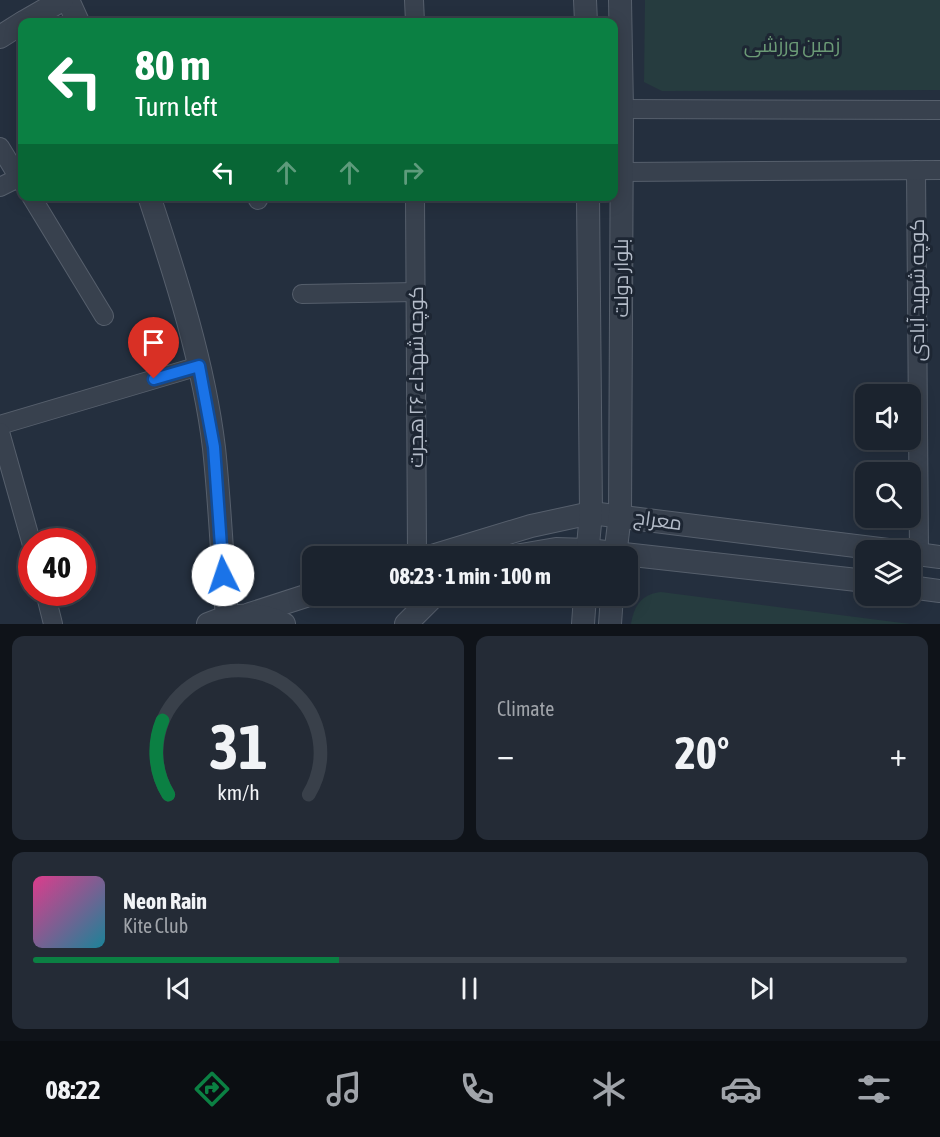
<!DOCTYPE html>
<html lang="en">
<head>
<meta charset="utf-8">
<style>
	body { margin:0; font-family:"Asap Condensed",Cairo,sans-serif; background:#242b36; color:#f1f3f6; height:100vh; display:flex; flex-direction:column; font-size:22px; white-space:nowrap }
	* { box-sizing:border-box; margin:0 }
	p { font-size:20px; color:#a0a4aa }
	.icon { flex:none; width:33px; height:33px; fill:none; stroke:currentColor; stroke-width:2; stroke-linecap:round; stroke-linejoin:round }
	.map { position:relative; height:624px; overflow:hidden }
	.drawer { display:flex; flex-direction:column; gap:12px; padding:12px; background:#0f1319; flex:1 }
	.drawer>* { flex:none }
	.banner { position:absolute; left:18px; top:18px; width:600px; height:183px; border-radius:12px; box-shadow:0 3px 15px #0003,0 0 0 2px #39404a; background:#0b8043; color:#fff; overflow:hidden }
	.tools { position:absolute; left:855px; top:384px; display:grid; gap:12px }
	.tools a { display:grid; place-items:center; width:66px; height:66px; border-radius:12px; background:#1b232e; box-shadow:0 3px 15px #0003,0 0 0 2px #39404a; font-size:30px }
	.speed { position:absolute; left:18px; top:528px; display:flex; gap:12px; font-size:30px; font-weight:700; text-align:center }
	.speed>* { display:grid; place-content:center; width:78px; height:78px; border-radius:50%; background:#1b232e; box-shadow:0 3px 15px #0003,0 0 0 2px #39404a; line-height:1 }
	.speed .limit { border:9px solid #d22; background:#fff; color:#111 }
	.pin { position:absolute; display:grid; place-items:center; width:51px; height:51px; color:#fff; margin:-62px -26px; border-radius:50% 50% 50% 0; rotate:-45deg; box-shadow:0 0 6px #0007 }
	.pin .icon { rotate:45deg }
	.me { position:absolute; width:66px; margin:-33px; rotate:356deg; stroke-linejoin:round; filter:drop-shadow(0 0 4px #0008) }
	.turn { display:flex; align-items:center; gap:21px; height:126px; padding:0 18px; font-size:27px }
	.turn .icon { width:78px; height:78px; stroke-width:2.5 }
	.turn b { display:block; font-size:42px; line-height:51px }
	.lanes { display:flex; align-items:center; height:57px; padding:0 18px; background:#0003; justify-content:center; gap:30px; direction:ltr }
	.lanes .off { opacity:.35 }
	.big { font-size:45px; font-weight:700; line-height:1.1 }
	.drawer .tile { flex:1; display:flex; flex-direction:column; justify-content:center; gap:9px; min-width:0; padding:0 21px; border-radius:12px; background:#242b36 }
	.drawer .dial { align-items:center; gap:0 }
	.dial svg { height:156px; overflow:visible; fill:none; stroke:#39404a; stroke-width:7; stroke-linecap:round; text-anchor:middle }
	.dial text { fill:#f1f3f6; stroke:none }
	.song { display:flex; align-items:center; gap:18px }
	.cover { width:72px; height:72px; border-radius:9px; background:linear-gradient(135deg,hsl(330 70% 55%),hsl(190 70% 35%)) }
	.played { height:6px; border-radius:3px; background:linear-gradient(90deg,#0b8043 35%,#39404a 35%) }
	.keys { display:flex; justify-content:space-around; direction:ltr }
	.heat { display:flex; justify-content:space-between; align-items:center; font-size:33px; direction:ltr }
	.drawer .tiles { flex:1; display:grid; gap:12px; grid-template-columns:1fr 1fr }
	.tile:last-child { grid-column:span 2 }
	.trip { position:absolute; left:302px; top:546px; width:336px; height:60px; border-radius:12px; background:#1b232e; box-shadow:0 3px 15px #0003,0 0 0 2px #39404a; font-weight:700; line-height:60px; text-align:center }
	.dock { display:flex; height:96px; justify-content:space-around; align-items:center; background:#0b0e12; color:#a0a4aa }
	.dock .icon { width:42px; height:42px }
	.dock .selected { color:#0b8043 }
	.dock b { font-size:27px; color:#f1f3f6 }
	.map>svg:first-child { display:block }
	.green { fill:#263c3f }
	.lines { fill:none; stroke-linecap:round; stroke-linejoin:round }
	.minor-casing { stroke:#565f6c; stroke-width:20 }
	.tertiary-casing { stroke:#565f6c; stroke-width:24 }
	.minor { stroke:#38414e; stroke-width:18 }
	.tertiary { stroke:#38414e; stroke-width:22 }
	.route-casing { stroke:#114b97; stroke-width:15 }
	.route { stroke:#1a73e8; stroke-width:10 }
	.labels { text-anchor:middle; stroke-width:6; stroke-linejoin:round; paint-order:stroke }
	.park-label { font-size:20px; fill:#6b9a76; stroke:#1d2633 }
	.street-label { font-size:20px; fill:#b4bcc9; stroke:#1d2633 }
</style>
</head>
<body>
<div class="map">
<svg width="940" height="624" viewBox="0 0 940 624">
	<rect width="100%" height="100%" fill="#242f3e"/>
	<g class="green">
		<polygon points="645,0 940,0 940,90 662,91 644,82"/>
		<path d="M661,592l249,32h-279c3,-19 11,-30 30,-32z"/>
	</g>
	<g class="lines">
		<g class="minor-casing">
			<g id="minor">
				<polyline points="414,0 415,22"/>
				<polyline points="622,109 940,110"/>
				<polyline points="0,147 22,183"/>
				<polyline points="916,170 919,554"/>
				<polyline points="622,172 940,170"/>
				<polyline points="0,187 22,176"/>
				<polyline points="31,196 104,316"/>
				<polyline points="258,196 258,200"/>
				<polyline points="415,196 417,556"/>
				<polyline points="302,294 416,292"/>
				<polyline points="0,425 199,366"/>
				<polyline points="0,432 32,545"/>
				<polyline points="45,592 53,624"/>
			</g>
		</g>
		<g class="tertiary-casing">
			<g id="tertiary">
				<polyline points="68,0 78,22"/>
				<polyline points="585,0 586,22"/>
				<polyline points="24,22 62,0"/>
				<polyline points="0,37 22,23"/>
				<path d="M149,196c27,81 55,168 65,252 6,56 8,113 13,169"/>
				<polyline points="910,553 940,557"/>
				<polyline points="432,556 531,526 591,513 888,550"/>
				<polyline points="515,556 556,549 588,550 866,581"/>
				<polyline points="587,556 591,513 588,196"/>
				<polyline points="615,556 620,515 622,109 620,0"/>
				<polyline points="910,587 940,591"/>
				<polyline points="250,614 312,594"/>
				<path d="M208,624c24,-11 52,-12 76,0"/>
				<polyline points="406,624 434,596"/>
				<polyline points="583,624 585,596"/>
				<polyline points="610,624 612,596"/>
			</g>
		</g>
		<use href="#minor" class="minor"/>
		<use href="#tertiary" class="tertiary"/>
	</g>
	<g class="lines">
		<g class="route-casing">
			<polyline id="route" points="154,379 199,366 214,447 223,575"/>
		</g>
		<use href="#route" class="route"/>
	</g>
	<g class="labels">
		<g class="park-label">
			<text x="792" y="52">زمین ورزشی</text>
		</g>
		<g class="street-label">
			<text transform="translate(621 278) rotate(-90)" y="7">بلوار دولت</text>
			<text transform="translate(917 290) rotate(-90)" y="7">کوچه شهید آبادی</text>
			<text transform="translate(416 377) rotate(-90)" y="7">کوچه شهداء ۲۶ هجرت</text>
			<text transform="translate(658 520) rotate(8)" y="7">معراج</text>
		</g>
	</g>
</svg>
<div class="tools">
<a><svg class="icon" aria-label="sound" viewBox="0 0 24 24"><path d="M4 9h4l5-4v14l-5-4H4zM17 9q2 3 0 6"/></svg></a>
<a><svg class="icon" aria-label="search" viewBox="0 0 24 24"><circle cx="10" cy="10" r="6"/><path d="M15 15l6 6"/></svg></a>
<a><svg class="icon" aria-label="layers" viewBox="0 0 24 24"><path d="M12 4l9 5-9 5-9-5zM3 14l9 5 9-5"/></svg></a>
</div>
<div class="speed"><div class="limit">40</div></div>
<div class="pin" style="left:154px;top:379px;background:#d93025"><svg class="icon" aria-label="arrive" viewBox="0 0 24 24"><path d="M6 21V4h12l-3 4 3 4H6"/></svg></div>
<svg class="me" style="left:223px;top:575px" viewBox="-20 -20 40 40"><circle r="19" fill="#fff"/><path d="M0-13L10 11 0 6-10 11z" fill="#1a73e8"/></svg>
<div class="trip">08:23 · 1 min · 100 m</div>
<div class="banner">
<div class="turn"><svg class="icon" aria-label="left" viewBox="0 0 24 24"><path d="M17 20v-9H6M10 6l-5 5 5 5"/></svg><div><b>80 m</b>Turn left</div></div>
<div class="lanes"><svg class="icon" aria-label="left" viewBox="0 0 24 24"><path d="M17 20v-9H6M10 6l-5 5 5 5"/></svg><svg class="icon off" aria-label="ahead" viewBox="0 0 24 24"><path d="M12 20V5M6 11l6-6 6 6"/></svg><svg class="icon off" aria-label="ahead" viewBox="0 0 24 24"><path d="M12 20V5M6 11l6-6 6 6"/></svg><svg class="icon off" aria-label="right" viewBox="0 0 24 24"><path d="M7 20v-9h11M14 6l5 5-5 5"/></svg></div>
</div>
</div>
<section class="drawer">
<div class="tiles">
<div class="tile dial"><svg viewBox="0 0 100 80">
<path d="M14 69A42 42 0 1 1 86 69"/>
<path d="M14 69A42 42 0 0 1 11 31" stroke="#0b8043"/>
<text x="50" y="56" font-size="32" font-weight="700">31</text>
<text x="50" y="72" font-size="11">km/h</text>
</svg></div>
<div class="tile"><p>Climate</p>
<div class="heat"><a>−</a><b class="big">20°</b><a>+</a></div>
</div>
<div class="tile">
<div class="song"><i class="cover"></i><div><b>Neon Rain</b><p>Kite Club</p></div></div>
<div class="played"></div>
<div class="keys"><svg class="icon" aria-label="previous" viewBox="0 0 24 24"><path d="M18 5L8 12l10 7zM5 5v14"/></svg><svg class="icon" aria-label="pause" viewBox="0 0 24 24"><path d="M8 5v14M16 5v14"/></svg><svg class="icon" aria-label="next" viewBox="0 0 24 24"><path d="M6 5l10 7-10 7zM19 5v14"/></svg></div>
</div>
</div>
</section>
<nav class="dock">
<b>08:22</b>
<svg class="icon selected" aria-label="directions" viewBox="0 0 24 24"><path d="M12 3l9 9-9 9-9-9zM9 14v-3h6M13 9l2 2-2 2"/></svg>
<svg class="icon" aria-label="music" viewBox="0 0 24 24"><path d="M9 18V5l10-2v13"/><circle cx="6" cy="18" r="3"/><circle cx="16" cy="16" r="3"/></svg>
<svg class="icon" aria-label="phone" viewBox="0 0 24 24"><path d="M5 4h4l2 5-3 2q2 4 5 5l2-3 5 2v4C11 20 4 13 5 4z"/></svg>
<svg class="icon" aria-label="climate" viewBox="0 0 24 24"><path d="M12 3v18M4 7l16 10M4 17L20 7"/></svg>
<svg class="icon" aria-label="car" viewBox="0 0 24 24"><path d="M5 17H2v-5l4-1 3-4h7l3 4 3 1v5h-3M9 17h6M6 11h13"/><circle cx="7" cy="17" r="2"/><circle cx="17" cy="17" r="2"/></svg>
<svg class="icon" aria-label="filters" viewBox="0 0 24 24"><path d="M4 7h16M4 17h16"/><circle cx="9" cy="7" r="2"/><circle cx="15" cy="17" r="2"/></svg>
</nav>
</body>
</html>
